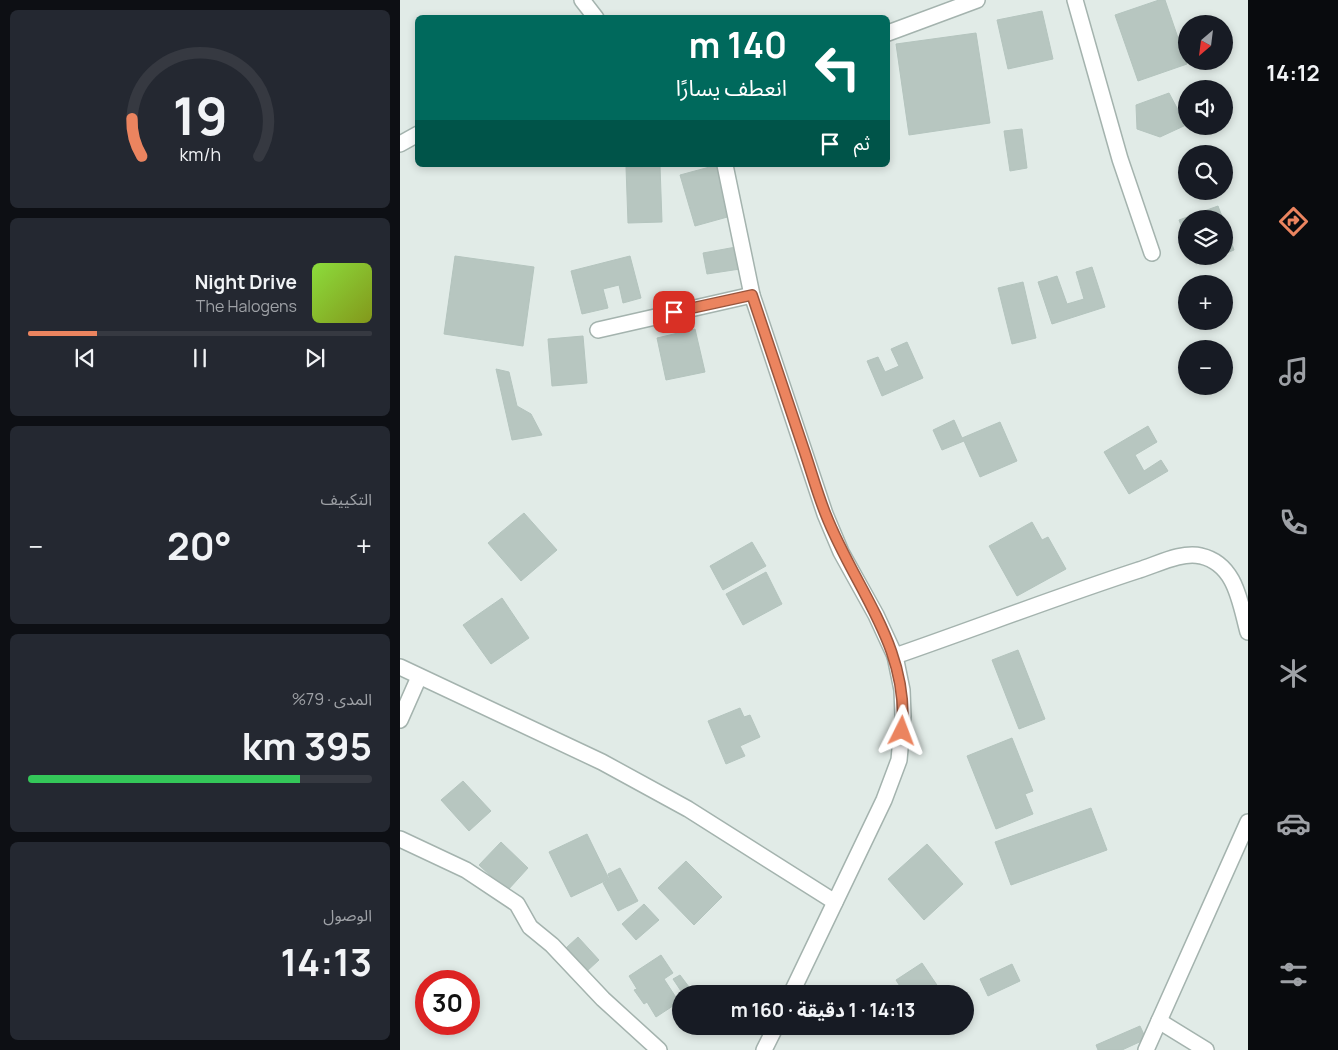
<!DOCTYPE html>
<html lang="ar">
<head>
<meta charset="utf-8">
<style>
	body { margin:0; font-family:Manrope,"Noto Sans Arabic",sans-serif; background:#242831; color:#f1f3f6; direction:rtl; height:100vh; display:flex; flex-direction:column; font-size:19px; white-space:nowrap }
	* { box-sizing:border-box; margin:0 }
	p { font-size:16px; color:#9ea1a6 }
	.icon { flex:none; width:28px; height:28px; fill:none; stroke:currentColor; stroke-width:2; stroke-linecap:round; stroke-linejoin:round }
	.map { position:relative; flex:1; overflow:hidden; direction:ltr }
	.side { display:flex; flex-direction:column; gap:10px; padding:10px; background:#0d0f14; width:400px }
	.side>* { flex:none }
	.banner { position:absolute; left:15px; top:15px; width:475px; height:152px; border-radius:8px; box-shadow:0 2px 8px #0003; direction:rtl; background:#00695c; color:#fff; overflow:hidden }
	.needle { width:32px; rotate:208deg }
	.fabs { position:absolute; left:778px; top:15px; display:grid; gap:10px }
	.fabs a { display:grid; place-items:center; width:55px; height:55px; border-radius:50%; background:#171b24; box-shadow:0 2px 8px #0003; font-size:25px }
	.speed { position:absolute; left:15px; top:970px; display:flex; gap:10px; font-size:25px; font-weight:700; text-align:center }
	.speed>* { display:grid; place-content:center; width:65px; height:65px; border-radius:50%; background:#171b24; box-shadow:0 2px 8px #0003; line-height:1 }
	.speed .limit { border:8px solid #d22; background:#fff; color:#111 }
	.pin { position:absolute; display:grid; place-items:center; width:42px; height:42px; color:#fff; margin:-21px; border-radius:10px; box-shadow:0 2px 8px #0006 }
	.me { position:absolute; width:55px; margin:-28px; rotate:3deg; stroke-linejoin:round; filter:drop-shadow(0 0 4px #0008) }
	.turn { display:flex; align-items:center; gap:18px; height:105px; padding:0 20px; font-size:22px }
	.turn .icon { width:65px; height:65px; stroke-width:2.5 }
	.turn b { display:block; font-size:35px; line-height:42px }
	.then { display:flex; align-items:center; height:48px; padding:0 20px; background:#0003; gap:10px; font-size:19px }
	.big { font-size:38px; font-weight:700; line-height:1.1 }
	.side .widget { flex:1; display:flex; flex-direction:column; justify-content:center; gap:8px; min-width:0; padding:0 18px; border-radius:8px; background:#242831 }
	.side .dial { align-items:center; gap:0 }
	.dial svg { height:130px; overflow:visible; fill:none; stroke:#363941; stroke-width:7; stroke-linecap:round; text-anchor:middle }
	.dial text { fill:#f1f3f6; stroke:none }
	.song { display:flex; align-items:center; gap:15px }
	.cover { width:60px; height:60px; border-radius:8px; background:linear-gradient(135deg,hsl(90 70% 55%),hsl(70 70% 35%)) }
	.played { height:5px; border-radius:2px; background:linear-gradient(90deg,#eb845f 20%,#363941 20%) }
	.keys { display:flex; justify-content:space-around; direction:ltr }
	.heat { display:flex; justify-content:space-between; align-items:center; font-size:28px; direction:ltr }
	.charge { height:8px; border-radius:4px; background:linear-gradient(90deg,#34c759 79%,#363941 0) }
	.trip { position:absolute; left:272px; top:985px; width:302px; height:50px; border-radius:25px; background:#171b24; box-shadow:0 2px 8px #0003; font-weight:700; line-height:50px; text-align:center; direction:rtl }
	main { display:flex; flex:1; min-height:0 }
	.tab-bar { display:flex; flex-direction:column; width:90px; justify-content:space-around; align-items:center; background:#090b0e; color:#9ea1a6 }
	.tab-bar .icon { width:35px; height:35px }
	.tab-bar .on { color:#eb845f }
	.tab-bar b { font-size:22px; color:#f1f3f6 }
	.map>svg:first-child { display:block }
	.building { fill:#b7c6c0; stroke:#b4c4be }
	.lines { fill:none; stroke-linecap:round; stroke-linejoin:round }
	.minor-casing { stroke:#a4b3ae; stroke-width:18 }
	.minor { stroke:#fff; stroke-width:15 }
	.route-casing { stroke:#99563e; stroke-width:12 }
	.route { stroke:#eb845f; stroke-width:9 }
</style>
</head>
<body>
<main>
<nav class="tab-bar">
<b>14:12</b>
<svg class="icon on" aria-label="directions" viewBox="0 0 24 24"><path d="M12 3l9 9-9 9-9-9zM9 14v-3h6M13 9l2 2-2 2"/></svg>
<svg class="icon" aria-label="music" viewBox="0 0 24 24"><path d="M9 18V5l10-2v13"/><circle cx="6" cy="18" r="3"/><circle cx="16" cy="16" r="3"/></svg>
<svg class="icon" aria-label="phone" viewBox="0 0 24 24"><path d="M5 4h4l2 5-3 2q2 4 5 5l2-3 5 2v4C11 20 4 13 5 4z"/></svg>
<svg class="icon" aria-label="climate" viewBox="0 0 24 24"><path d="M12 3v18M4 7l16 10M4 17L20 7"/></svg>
<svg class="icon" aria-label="car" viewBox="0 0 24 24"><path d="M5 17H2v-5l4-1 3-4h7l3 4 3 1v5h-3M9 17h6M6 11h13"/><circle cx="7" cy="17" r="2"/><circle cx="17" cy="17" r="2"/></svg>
<svg class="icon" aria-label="filters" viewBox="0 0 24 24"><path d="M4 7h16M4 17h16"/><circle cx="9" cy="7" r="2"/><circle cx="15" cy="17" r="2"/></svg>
</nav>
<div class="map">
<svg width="848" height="1050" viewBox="0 0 848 1050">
	<rect width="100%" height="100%" fill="#e1ebe7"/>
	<g class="building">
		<polygon points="759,0 765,0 787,64 738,81 715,15"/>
		<polygon points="642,11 653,59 608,69 597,20"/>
		<polygon points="576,33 590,123 509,135 496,44"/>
		<polygon points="769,93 786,125 760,137 737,129 736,105"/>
		<polygon points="622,129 627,168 610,171 604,131"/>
		<polygon points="317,165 331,216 295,226 280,175"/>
		<polygon points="260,166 262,222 228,223 226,167"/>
		<polygon points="818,206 823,219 786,219 786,238 779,220"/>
		<polygon points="824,221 834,250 824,254"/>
		<polygon points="336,247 340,269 307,274 303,253"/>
		<polygon points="55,256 134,267 123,346 44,334"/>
		<polygon points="230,256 241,298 223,303 219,285 203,289 208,308 182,314 171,271"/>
		<polygon points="793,256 816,256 796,264"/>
		<polygon points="692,267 705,307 652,324 638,282 657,276 667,304 684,299 676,272"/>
		<polygon points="623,282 636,338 612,344 598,288"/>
		<polygon points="295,329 305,372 266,380 257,338"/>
		<polygon points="183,336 187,383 152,386 148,339"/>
		<polygon points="507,342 523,378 482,396 467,361 478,357 485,372 499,366 491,349"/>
		<polygon points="96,369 109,372 117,406 131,414 142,435 112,440"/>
		<polygon points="554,420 562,438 600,422 617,461 580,477 564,441 542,450 533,430"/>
		<polygon points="748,426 757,442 735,455 744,471 761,460 768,471 729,494 704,452"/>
		<polygon points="124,513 157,550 121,581 88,543"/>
		<polygon points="632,522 642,540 648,537 666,569 617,596 589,546"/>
		<polygon points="352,542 366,566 323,590 310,566"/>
		<polygon points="366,572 382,604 343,625 326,594"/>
		<polygon points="102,598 129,638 91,664 63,625"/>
		<polygon points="618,650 645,719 619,729 592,660"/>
		<polygon points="340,708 344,717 350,715 360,737 340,746 345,756 326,764 308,721"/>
		<polygon points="612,738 633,791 625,794 633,814 596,829 567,756"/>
		<polygon points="63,781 91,811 69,831 41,800"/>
		<polygon points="691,808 707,850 611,885 595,842"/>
		<polygon points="187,834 209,879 171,897 149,852"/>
		<polygon points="101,842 128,868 107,891 79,865"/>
		<polygon points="527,844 563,884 524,920 488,879"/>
		<polygon points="286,861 322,897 294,925 258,888"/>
		<polygon points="220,868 238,901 218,911 203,883 210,879 208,874"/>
		<polygon points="244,904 259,920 236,940 222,924"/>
		<polygon points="178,937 199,960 187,971 166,948"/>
		<polygon points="261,955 273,973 264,979 279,1002 256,1017 247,1002 244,1004 234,990 237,989 229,976"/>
		<polygon points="522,963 543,994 505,994 496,980"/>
		<polygon points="612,964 620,981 588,996 580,979"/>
		<polygon points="280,975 292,991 288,994 283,994 273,979"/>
		<polygon points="740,1026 746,1039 722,1050 698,1050 696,1045"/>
	</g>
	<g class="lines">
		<g class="minor-casing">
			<g id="minor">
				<polyline points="182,0 196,18"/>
				<polyline points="675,0 720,159 752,253"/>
				<polyline points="488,33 577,0"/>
				<polyline points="0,144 18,134"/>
				<polyline points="325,165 352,295 425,514 441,552 476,615 495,656 502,690 503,716 499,760 484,800 391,994"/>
				<polyline points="198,330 352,295"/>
				<path d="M495,656c81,-28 161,-59 244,-86 17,-5 43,-19 62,-14 35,8 39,47 47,76"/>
				<polyline points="0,667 202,762 288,809 435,902"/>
				<polyline points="0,720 19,677"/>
				<polyline points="0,839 66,870 117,904 130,927 152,945 203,999 259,1050"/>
				<polyline points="759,1021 806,1050"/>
				<polyline points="364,1050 376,1026"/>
				<polyline points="746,1050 848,822"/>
			</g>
		</g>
		<use href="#minor" class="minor"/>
	</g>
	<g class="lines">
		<g class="route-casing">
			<path id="route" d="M274,312l78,-17c17,51 34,101 51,152 8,23 14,46 23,68 29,74 84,132 76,216"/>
		</g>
		<use href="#route" class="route"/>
	</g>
</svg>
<div class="fabs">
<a><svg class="needle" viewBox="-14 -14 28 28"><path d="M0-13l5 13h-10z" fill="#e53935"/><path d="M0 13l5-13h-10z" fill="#9ea1a6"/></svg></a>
<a><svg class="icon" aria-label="sound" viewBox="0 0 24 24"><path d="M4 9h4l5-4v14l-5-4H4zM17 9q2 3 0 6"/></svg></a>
<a><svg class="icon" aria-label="search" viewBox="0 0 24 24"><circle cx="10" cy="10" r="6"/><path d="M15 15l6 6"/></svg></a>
<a><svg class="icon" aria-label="layers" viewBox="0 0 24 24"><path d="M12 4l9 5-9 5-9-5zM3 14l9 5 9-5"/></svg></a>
<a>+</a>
<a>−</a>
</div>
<div class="speed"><div class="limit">30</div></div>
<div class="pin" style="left:274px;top:312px;background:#d93025"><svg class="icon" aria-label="arrive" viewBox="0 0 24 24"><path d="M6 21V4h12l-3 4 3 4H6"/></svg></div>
<svg class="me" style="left:502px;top:731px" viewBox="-20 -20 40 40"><path d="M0-17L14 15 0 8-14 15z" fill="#eb845f" stroke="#fff" stroke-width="4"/></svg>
<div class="trip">14:13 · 1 دقيقة · 160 m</div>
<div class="banner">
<div class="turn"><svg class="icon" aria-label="left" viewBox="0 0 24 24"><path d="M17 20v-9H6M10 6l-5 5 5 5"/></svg><div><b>140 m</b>انعطف يسارًا</div></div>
<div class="then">ثم<svg class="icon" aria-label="arrive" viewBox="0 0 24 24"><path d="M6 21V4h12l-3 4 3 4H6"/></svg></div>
</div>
</div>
<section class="side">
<div class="widget dial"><svg viewBox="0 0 100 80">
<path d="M14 69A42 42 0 1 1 86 69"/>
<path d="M14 69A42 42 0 0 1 8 46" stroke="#eb845f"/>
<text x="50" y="56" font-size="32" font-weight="700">19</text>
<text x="50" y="72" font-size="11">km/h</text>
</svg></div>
<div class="widget">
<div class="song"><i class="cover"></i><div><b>Night Drive</b><p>The Halogens</p></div></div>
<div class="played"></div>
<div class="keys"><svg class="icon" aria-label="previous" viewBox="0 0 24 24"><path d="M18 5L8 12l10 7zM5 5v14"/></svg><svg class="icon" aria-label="pause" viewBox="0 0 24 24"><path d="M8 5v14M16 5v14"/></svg><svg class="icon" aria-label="next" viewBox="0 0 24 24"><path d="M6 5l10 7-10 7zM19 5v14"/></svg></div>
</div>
<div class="widget"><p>التكييف</p>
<div class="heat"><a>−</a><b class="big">20°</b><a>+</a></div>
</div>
<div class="widget"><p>المدى · 79%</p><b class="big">395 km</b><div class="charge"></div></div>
<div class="widget"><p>الوصول</p><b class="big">14:13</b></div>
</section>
</main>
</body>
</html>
